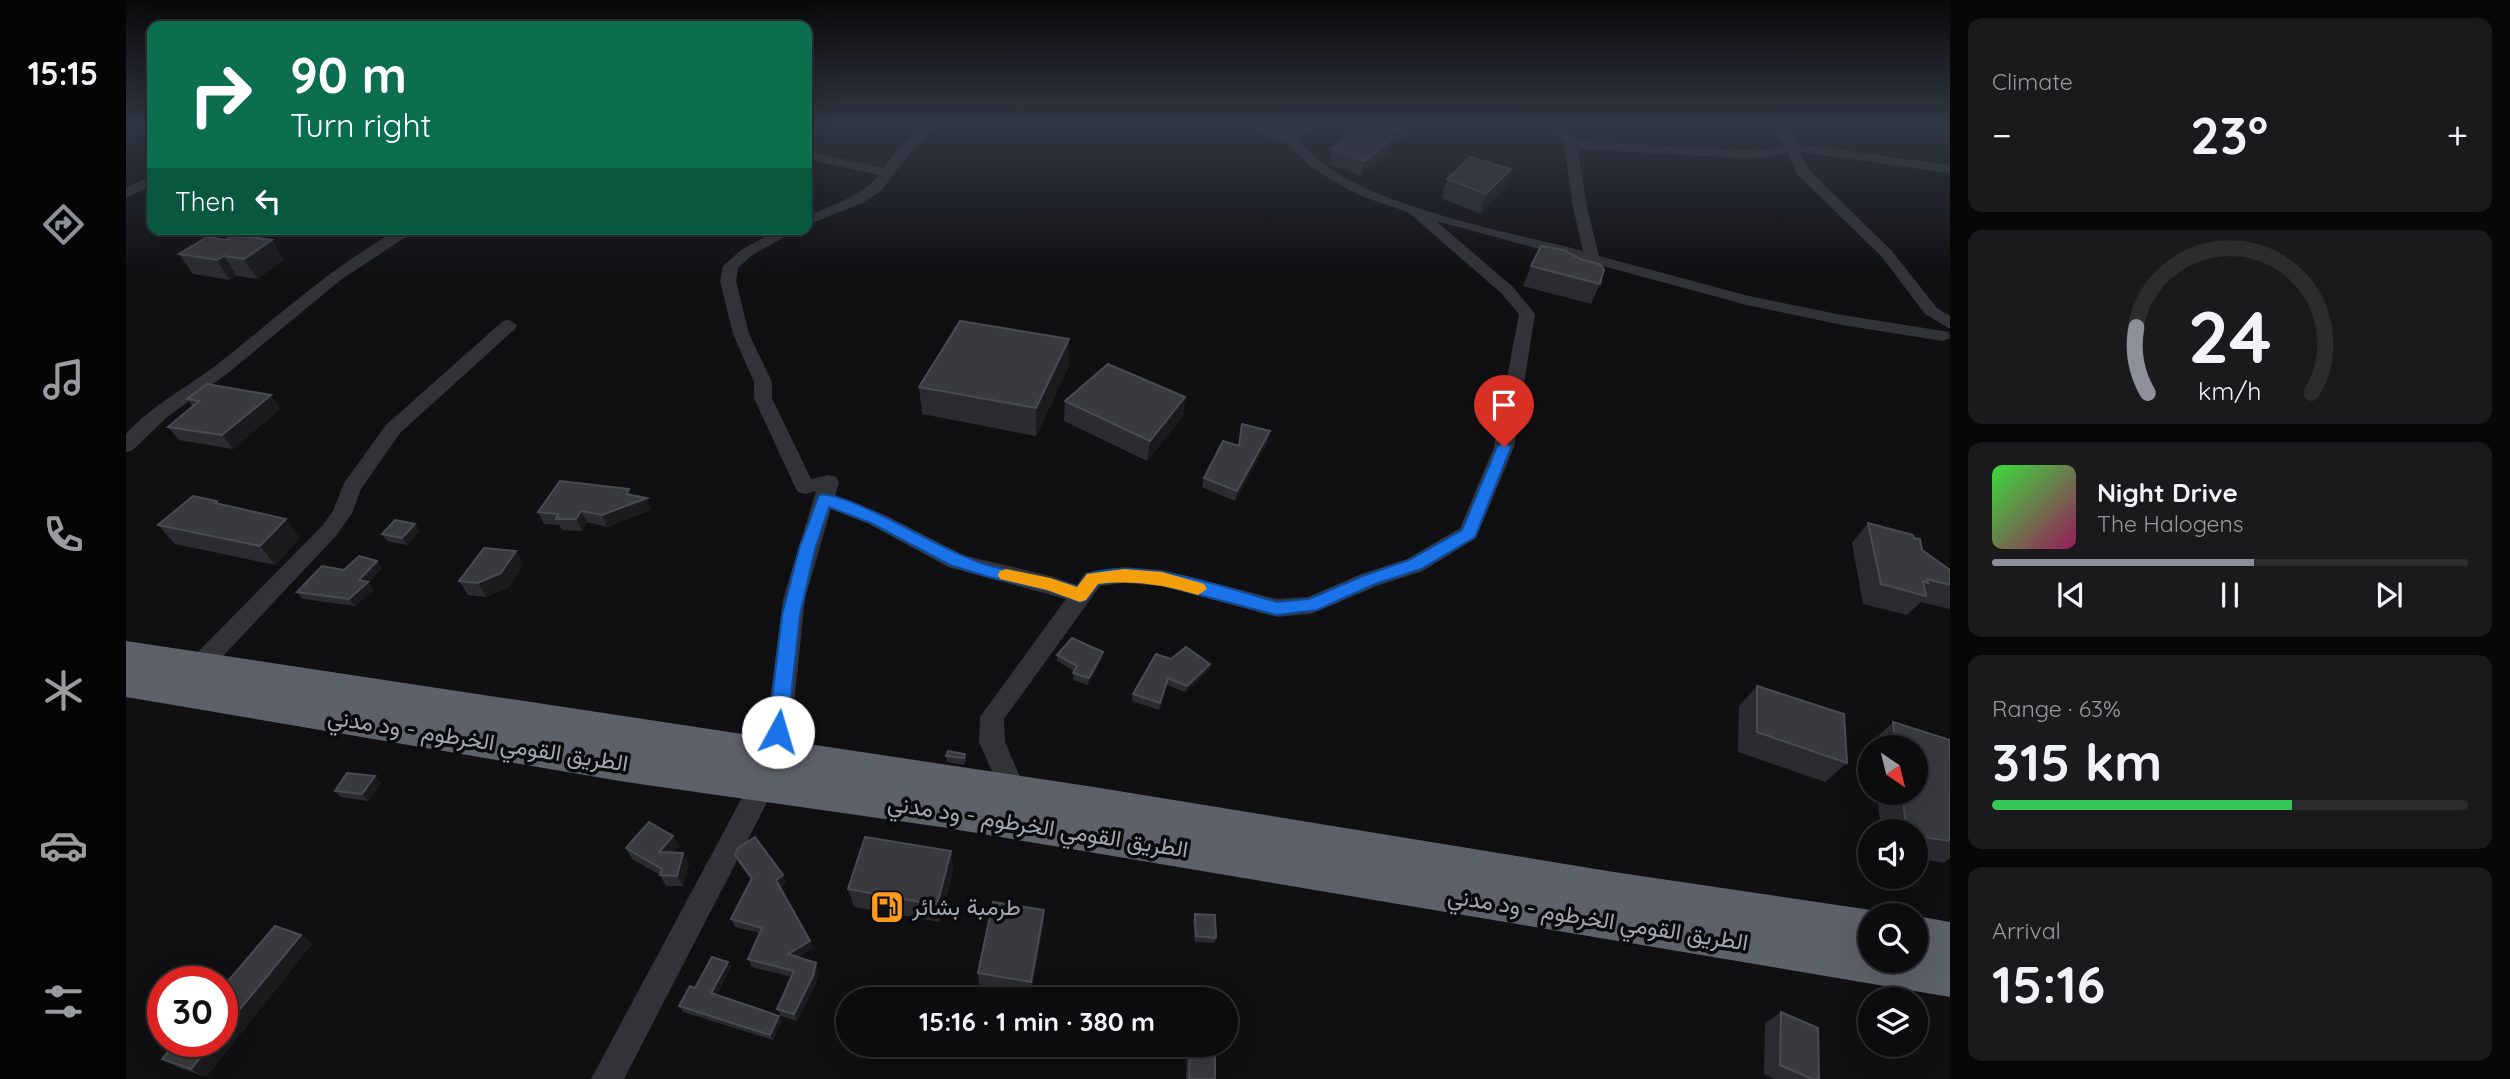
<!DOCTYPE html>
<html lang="en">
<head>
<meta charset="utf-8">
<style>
	body { margin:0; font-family:Quicksand,Vazirmatn,sans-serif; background:#1a1a1c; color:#f1f3f6; height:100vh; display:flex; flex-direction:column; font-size:26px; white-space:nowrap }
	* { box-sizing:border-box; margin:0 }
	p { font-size:23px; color:#9a9b9e }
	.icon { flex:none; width:38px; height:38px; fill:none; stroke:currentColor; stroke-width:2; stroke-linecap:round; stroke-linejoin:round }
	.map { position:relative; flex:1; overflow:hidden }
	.sheet { display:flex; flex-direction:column; gap:18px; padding:18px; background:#070708; width:560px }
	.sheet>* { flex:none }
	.banner { position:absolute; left:21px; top:21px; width:665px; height:214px; border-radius:14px; box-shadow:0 7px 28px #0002,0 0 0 2px #2c2c2e; background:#0b6e4f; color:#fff; overflow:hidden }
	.needle { width:46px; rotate:145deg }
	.controls { position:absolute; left:1732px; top:735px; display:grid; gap:14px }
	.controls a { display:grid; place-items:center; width:70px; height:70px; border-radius:50%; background:#0c0c0e; box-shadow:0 7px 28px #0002,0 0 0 2px #2c2c2e; font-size:35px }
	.speed { position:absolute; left:21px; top:966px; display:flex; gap:14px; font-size:35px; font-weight:700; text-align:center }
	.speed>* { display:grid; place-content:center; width:91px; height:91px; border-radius:50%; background:#0c0c0e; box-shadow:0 7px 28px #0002,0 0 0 2px #2c2c2e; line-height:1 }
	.speed .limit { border:10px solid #d22; background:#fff; color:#111 }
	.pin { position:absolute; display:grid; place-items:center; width:60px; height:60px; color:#fff; margin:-72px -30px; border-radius:50% 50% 50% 0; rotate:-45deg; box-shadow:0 0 7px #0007 }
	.pin .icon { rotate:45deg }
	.me { position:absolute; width:77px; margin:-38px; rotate:6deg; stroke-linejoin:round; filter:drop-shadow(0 0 5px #0008) }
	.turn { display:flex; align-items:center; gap:24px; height:147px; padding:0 28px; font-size:32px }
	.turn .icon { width:91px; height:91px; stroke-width:2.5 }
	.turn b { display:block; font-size:49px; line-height:60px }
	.then { display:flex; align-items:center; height:66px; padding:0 28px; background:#0003; gap:14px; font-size:26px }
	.big { font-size:52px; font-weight:800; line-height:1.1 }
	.sheet .card { flex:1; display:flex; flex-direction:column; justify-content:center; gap:10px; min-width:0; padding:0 24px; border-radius:14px; background:#1a1a1c }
	.sheet .dial { align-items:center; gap:0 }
	.dial svg { height:182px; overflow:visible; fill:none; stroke:#2c2c2e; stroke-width:7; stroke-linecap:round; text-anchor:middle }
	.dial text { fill:#f1f3f6; stroke:none }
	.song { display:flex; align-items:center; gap:21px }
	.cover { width:84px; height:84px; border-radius:10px; background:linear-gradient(135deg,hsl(120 70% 55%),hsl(330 70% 35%)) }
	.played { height:7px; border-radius:4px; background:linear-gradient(90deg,#8c9099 55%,#2c2c2e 55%) }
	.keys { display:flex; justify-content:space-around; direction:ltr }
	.heat { display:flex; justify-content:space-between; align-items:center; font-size:38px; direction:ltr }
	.charge { height:10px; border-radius:5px; background:linear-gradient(90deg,#34c759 63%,#2c2c2e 0) }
	.trip { position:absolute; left:710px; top:987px; width:402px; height:70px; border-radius:35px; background:#0c0c0e; box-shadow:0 7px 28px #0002,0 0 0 2px #2c2c2e; font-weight:800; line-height:70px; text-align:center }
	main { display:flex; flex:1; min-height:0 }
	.dock { display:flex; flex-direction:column; width:126px; justify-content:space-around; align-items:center; background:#050506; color:#9a9b9e }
	.dock .icon { width:49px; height:49px }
	.dock .on { color:#8c9099 }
	.dock b { font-size:32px; color:#f1f3f6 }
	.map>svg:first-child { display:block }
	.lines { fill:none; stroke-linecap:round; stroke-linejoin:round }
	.minor { fill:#313337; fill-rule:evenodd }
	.highway { fill:#5d6169; fill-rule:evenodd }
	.wall { fill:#2c2c30 }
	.shaded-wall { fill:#1b1b1e }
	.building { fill:#383a3e; stroke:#484b51; stroke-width:2 }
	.route { fill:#1a73e8; stroke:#114b97; stroke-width:2 }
	.slow { fill:#f59e0b }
	.labels { text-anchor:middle; stroke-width:7; stroke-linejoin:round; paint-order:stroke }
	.near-street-label { font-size:23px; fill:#a0a8b4; stroke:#0b0b0d }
	.near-poi-label { font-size:23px; fill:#a0a8b4; stroke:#0b0b0d; text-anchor:start }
</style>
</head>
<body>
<main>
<nav class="dock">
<b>15:15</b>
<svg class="icon on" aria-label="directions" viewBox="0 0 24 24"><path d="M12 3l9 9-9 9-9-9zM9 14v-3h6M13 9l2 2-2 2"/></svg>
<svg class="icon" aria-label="music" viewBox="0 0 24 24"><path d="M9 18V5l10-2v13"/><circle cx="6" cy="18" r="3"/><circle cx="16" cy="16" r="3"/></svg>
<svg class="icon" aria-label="phone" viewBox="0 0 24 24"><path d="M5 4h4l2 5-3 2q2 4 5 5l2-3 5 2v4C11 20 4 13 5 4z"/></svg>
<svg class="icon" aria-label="climate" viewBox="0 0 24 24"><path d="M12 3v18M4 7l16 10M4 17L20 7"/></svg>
<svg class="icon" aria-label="car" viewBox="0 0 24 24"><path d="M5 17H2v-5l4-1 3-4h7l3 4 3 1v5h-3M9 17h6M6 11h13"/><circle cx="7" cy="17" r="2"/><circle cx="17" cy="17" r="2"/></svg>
<svg class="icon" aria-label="filters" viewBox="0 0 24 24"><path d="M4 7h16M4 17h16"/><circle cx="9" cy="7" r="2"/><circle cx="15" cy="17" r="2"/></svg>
</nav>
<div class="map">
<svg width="1824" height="1079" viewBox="0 0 1824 1079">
	<rect width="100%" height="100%" fill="#101012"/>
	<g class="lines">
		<g class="minor">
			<path d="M799,124h13l-30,31 -28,37 -18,11 -55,22v-9c25,-11 54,-19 72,-41l-72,-16v-8l77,17 14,-19z"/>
			<path d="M1112,124h19l32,11 16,-11h14l-20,16c8,8 15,16 23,23 61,46 186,69 261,88l-10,-44 -9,-62 -12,-21h12l11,17 167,9 29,-1 13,-4 -9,-21h12l9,20 154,21v8l-150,-21 8,17 84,82 45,57 13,8v13l-25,-15 -43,-57 -85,-83 -10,-22 -15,5 -30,1 -164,-9 9,58 12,49 150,40 93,19 101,16 6,1 1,6 -7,3 -101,-16 -95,-20 -311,-84 77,66 22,27 -21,133 -38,91 -53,33 -46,15 -66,28 -34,3 -115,-31 -38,-3 -24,3 -96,133 1,23 22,51 -4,8 -9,4 -9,-4 -26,-59 1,-25 86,-118 -118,-32 -79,-43 -38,-15 -26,90 -13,124 -16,62 -152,294h-33l160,-298 16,-58 16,-124 33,-108 -11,3 -7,-2 -3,-5 -41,-89v-16l-21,-48 -13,-53 3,-15 18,-16 38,-21h19l-47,27 -13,12 -2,13 13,53 23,48v16l39,81 18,-4 7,2 3,5 -4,14 48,18 80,41 87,21 27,9 8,-12 39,-6 38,3 115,29 31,-2 53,-23 46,-15 53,-31 34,-81 25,-133 -18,-21 -93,-81 -47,-16 -48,-27 -27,-26z"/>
			<polygon points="26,175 26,185 0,198 0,188"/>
			<path d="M274,229h18l-76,50 -114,94 -62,45 -33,32 -7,2v-18c25,-28 60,-46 89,-68 61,-47 116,-100 185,-137z"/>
			<polygon points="383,320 391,325 389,329 274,433 235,489 226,513 210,536 80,674 72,677 64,674 60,667 64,660 196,526 207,511 218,483 260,425 377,321"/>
		</g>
		<polygon class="highway" points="0,641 968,787 1488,872 1745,910 1759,915 1745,915 1745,961 1790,961 1790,916 1824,922 1824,997 815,827 500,782 0,697"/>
	</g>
	<g class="wall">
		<polygon points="1238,124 1293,124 1265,147 1263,152 1235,176 1203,164 1206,149"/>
		<polygon points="1385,169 1379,188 1354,214 1315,198 1321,179"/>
		<polygon points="100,240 158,260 131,279 111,276 104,280 67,274 53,254"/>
		<polygon points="1405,266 1474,284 1465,304 1397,286"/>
		<polygon points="943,339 943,366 910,436 796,414 793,387"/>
		<polygon points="145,395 154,409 107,449 53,440 42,427 67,407 61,399"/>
		<polygon points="1059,397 1057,416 1021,461 938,421 939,401"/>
		<polygon points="1116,424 1142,441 1109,501 1076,487 1078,478 1113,446"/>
		<polygon points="506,495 525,510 481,527 461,522 456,531 436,530 433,525 418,524 412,512"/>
		<polygon points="93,504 174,538 149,565 49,544 32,525"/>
		<polygon points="1742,523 1788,538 1796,550 1824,570 1824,609 1795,602 1781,615 1737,604 1726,543"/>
		<polygon points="289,524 294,531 281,545 261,541 256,534"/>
		<polygon points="390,551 397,565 383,587 361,597 342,595 333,581"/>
		<polygon points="256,568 242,583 247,590 229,606 177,599 171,592 218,570"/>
		<polygon points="977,652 976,659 962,685 947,680 948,671 931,661 931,655"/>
		<polygon points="1045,659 1084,664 1083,670 1059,692 1041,685 1033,710 1006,701 1007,694"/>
		<polygon points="1631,686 1721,763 1699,782 1612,752 1613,706"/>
		<polygon points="1767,722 1824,740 1824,858 1818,863 1790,858 1790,831 1755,831 1751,793 1790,793 1790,747 1746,747 1746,742"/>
		<polygon points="839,754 840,760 838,765 821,762 820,756"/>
		<polygon points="249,776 255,783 242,801 215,797 209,791"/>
		<polygon points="547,836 553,846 547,853 557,853 563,864 557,886 540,886 534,875 506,859 500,848"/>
		<polygon points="825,851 827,870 814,922 728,907 722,889"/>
		<polygon points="609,855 657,875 660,883 654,888 687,948 672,957 693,970 690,983 671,1021 655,1016 651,1009 666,977 626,967 622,959 634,933 609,927 605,919 625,880 613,863"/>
		<polygon points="1069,914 1090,938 1088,943 1069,942 1067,920"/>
		<polygon points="918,922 905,993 853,984 852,973"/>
		<polygon points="175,935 186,944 80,1077 51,1067 36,1059"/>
		<polygon points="605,967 590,995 653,1016 656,1021 647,1040 557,1012 553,1006 569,988"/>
		<polygon points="1655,1012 1693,1079 1649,1079 1638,1074 1639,1023"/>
		<polygon points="1061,1045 1089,1045 1089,1079 1060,1079"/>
	</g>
	<g class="shaded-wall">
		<polygon points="1279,124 1293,124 1265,147 1263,152 1235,176 1239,161 1263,137"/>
		<polygon points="1385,169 1379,188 1354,214 1360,194"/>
		<polygon points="146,240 158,260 131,279 118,259"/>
		<polygon points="98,256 111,276 104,280 91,260"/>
		<polygon points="943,339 943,366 910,436 910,408"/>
		<polygon points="145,395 154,409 107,449 96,435"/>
		<polygon points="1059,397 1057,416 1021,461 1024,441"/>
		<polygon points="1144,431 1142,441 1109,501 1111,491"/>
		<polygon points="503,489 508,500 521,498 525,510 481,527 476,515 500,494"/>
		<polygon points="455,511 461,522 456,531 450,519"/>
		<polygon points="160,519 174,538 149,565 134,546"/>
		<polygon points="289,524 294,531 281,545 276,538"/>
		<polygon points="390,551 397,565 383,587 361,597 352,583"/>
		<polygon points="251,561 256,568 242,583 247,590 229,606 223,599 233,580"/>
		<polygon points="977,652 976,659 962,685 963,678"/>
		<polygon points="1084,664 1083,670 1059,692 1061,686"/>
		<polygon points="249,776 255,783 242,801 236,794"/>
		<polygon points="547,836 553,846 539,863 533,852"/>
		<polygon points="825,851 827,870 814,922 811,905"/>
		<polygon points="557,853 563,864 557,886 551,876"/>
		<polygon points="657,875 660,883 653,888 650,880"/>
		<polygon points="918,910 918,922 905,993 905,982"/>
		<polygon points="175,935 186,944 80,1077 65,1069 88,1041 96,1041 96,1031"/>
		<polygon points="684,941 687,948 666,962 662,954"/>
		<polygon points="602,962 605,967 589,999 585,993"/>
		<polygon points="690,963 693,970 690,983 671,1021 668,1014"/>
		<polygon points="653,1016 656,1021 647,1040 644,1035"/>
	</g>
	<g class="building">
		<polygon points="1238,124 1279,124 1263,137 1267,138 1239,161 1206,149"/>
		<polygon points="1344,157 1385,169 1360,194 1321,179"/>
		<polygon points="108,235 146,240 118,259 98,256 91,260 53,254 81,237 100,240"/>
		<polygon points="1415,246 1438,250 1454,259 1473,264 1478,269 1474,284 1405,266"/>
		<polygon points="834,321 943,339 910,408 793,387"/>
		<polygon points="982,364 1059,397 1024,441 939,401"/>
		<polygon points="81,384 145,395 96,435 42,427 73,401 61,399"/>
		<polygon points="1116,424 1144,431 1111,491 1078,478 1097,441 1113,446"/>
		<polygon points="434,481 503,489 500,494 521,498 476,515 455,511 450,519 430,519 432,514 412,512"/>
		<polygon points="67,496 91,501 89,503 160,519 134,546 32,525"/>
		<polygon points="269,520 289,524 276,538 256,534"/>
		<polygon points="1742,523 1787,535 1788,538 1794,539 1796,550 1824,570 1824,585 1801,579 1802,583 1797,581 1800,596 1755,584"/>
		<polygon points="358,548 390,551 375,573 352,583 333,581"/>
		<polygon points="233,556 251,561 233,580 242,582 223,599 171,592 196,566 218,570"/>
		<polygon points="946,638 977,652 963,678 947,673 951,666 931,655"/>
		<polygon points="1060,647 1084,664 1061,686 1042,678 1034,703 1007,694 1030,654 1045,659"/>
		<polygon points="1631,686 1718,714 1721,763 1631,732"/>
		<polygon points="1767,722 1824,740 1824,841 1790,836 1790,831 1781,831 1776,793 1790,793 1790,747 1770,747"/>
		<polygon points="822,751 839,754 838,758 820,756"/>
		<polygon points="221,773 249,776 236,794 209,791"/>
		<polygon points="523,822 547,836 533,852 557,853 551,876 534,875 536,869 500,848"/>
		<polygon points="629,837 657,875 650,880 684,941 662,954 690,963 687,976 668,1014 651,1009 668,971 622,959 636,928 605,919 626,878 609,855 612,848"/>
		<polygon points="739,837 825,851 811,905 722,889"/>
		<polygon points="867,902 918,910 905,982 852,973"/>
		<polygon points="1069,914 1089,915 1090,938 1070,936"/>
		<polygon points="149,926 175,935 96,1031 96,988"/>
		<polygon points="586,957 602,962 585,993 653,1016 644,1035 553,1006 564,986 569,988"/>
		<polygon points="1655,1012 1692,1028 1693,1079 1686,1079 1654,1065"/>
		<polygon points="51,1041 88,1041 65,1069 36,1059"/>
		<polygon points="1064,1045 1089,1045 1089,1079 1063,1079"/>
	</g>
	<linearGradient id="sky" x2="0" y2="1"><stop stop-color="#09090a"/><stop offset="0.45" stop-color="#313744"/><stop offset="1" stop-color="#313744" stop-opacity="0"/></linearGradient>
	<rect width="1824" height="275" fill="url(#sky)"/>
	<path class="route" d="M1378,442l7,5 -36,90 -54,32 -46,15 -58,26 -40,5 -115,-30 -38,-4 -26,3 -12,16 -6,2 -33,-12 -58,-13 -39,-12 -79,-42 -42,-16 -14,42 -15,66 -13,117 -2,6 -7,2 -7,-2 -3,-6 14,-117 17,-66 20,-54c16,-5 78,28 95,37 24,12 47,25 73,33 30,8 60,11 90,22l10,-13c57,-17 134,13 190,28l32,-3 54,-23 46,-16 53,-30 35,-83z"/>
	<path class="slow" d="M880,569l44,9 27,9 10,-13 37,-5 38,3 42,12 3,5 -9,6c-34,-10 -64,-15 -100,-11l-12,16 -6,2 -33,-12 -47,-11 -2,-4 2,-4z"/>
	<defs>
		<g id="fuel-square" transform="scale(1.75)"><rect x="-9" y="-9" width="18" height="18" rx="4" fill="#ff9c1b" stroke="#0b0b0d"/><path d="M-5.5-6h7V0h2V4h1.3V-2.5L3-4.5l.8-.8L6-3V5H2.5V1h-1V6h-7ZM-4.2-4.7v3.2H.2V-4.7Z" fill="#111"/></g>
	</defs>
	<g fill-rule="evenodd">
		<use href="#fuel-square" x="761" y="907"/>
	</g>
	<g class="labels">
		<g class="near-street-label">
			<text transform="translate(352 740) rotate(9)" y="8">الطريق القومي الخرطوم - ود مدني</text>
			<text transform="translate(912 826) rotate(9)" y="8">الطريق القومي الخرطوم - ود مدني</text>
			<text transform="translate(1472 919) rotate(9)" y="8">الطريق القومي الخرطوم - ود مدني</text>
		</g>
		<g class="near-poi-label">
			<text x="786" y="915">طرمبة بشائر</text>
		</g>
	</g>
</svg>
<div class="controls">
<a><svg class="needle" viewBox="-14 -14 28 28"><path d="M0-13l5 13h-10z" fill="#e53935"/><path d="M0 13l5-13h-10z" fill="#9a9b9e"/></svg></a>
<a><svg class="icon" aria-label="sound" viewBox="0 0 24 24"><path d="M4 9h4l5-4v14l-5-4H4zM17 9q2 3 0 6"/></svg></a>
<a><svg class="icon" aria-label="search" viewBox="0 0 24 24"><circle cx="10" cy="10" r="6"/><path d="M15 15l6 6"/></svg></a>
<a><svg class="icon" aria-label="layers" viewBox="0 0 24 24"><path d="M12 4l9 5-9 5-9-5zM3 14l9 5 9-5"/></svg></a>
</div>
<div class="speed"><div class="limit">30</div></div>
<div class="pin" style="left:1378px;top:447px;background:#d93025"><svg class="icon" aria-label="arrive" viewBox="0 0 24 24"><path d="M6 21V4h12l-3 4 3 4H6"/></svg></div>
<svg class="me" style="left:652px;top:732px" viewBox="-20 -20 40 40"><circle r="19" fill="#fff"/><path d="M0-13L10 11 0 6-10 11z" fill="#1a73e8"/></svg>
<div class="trip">15:16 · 1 min · 380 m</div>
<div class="banner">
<div class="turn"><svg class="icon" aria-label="right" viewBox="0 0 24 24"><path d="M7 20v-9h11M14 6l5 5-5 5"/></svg><div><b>90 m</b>Turn right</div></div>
<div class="then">Then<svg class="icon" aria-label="left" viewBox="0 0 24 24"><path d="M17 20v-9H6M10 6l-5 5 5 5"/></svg></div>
</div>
</div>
<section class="sheet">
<div class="card"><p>Climate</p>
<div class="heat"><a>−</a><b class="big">23°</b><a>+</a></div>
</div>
<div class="card dial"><svg viewBox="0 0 100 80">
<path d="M14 69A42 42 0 1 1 86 69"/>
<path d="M14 69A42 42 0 0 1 9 40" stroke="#8c9099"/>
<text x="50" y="56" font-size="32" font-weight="700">24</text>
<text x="50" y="72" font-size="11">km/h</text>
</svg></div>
<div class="card">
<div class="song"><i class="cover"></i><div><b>Night Drive</b><p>The Halogens</p></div></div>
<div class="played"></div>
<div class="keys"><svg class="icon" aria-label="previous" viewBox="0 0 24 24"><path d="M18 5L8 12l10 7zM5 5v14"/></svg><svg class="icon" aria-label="pause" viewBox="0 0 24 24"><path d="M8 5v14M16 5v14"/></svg><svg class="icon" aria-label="next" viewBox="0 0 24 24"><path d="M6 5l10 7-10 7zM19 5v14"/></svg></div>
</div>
<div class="card"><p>Range · 63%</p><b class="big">315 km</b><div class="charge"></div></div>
<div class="card"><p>Arrival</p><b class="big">15:16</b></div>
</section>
</main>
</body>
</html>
